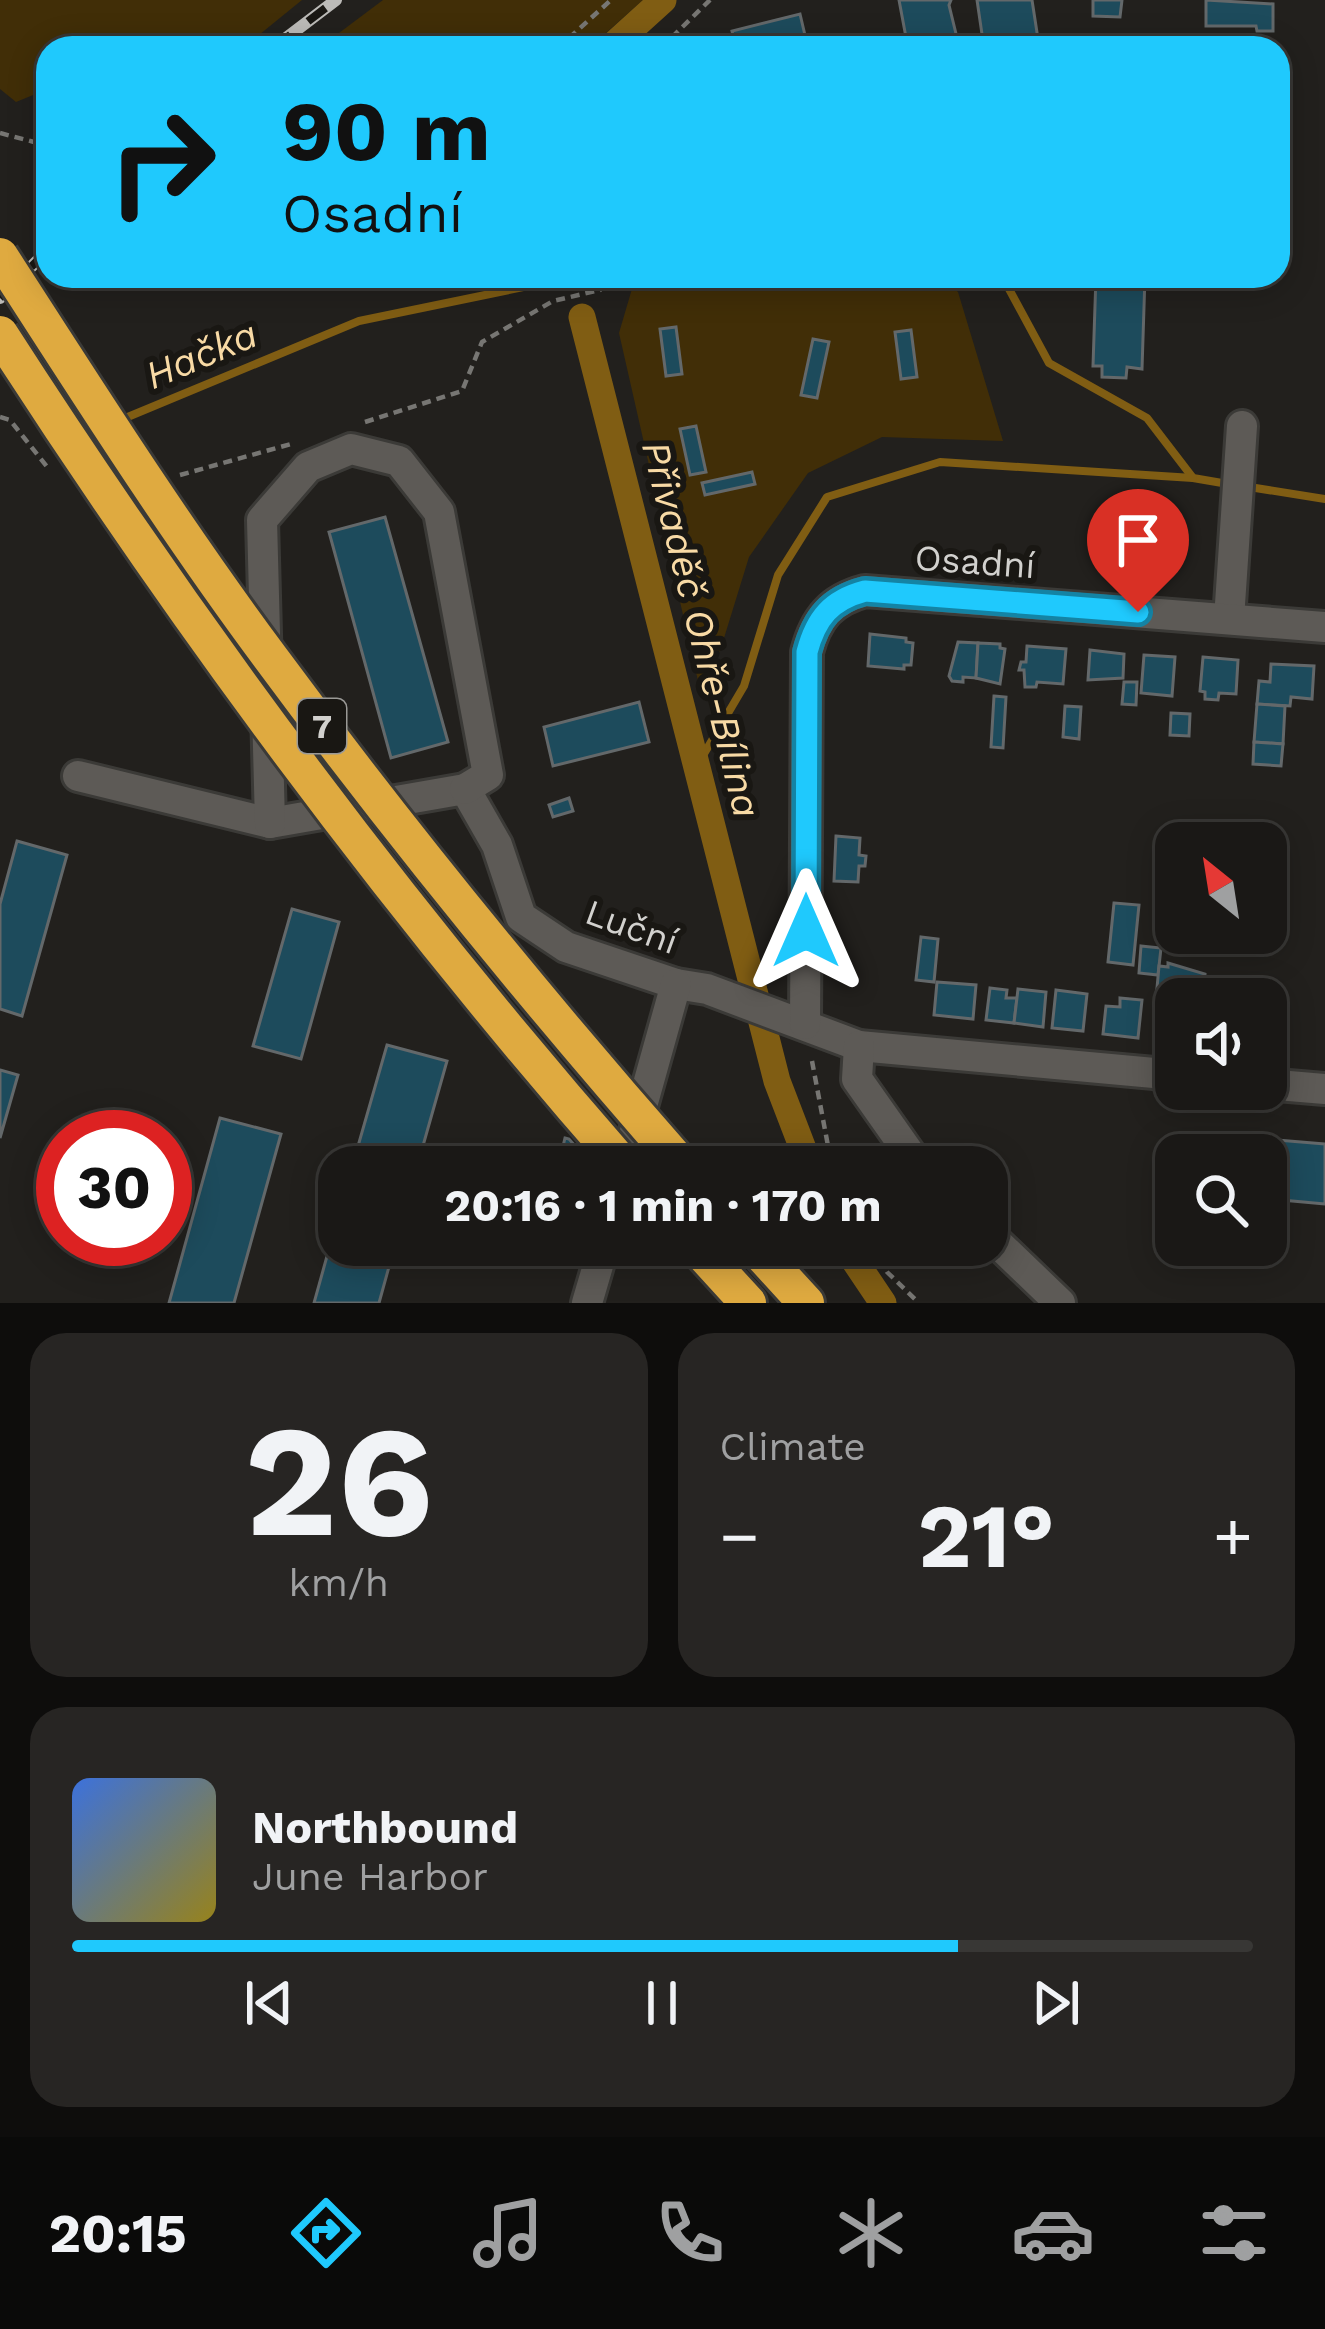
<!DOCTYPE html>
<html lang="en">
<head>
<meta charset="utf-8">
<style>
	body { margin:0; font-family:"Work Sans",sans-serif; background:#272523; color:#f1f3f6; height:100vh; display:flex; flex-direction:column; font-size:45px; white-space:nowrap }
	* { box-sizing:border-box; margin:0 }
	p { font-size:39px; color:#9fa0a1 }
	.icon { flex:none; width:66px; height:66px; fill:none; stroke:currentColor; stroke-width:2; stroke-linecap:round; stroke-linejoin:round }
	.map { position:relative; height:1303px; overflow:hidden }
	.sheet { display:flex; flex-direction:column; gap:30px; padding:30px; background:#0e0d0c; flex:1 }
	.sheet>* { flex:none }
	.top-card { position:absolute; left:36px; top:36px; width:1254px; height:252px; border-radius:36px; box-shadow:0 6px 30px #0003,0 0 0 3px #383735; background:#1fc9fd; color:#111; overflow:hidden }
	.needle { width:78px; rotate:330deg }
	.buttons { position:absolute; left:1155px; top:822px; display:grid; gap:24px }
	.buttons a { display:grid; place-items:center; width:132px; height:132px; border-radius:24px; background:#1a1816; box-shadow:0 6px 30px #0003,0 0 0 3px #383735; font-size:60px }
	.speed { position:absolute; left:36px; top:1110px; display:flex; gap:24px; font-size:60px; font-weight:700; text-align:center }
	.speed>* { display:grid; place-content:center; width:156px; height:156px; border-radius:50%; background:#1a1816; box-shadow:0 6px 30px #0003,0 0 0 3px #383735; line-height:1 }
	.speed .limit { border:18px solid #d22; background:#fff; color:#111 }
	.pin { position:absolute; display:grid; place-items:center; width:102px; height:102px; color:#fff; margin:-123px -51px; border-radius:50% 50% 50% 0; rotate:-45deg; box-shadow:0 0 12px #0007 }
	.pin .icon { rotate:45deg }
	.me { position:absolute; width:132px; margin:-66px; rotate:0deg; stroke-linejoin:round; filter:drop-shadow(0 0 9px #0008) }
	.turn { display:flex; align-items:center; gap:42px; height:252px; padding:0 48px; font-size:54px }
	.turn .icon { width:156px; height:156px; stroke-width:2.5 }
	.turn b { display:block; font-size:84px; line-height:102px }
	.big { font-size:90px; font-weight:700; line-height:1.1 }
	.sheet .widget { flex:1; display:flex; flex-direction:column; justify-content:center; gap:18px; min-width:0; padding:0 42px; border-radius:36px; background:#272523 }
	.sheet .dial { align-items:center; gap:0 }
	.dial b { font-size:156px; line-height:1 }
	.song { display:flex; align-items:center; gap:36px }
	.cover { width:144px; height:144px; border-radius:18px; background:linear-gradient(135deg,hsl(220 70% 55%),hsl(50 70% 35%)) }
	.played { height:12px; border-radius:6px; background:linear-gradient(90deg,#1fc9fd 75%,#383735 75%) }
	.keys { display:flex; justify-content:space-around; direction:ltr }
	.heat { display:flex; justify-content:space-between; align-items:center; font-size:66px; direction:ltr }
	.sheet .tiles { flex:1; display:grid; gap:30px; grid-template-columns:1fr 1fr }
	.widget:last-child { grid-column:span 2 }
	.trip { position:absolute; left:318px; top:1146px; width:690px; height:120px; border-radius:36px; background:#1a1816; box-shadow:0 6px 30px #0003,0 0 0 3px #383735; font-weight:700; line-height:120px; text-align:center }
	.dock { display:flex; height:192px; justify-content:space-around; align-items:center; background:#0a0a09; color:#9fa0a1 }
	.dock .icon { width:84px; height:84px }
	.dock .on { color:#1fc9fd }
	.dock b { font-size:54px; color:#f1f3f6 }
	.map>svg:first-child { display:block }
	.green { fill:#412e07 }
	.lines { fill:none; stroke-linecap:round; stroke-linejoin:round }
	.stream { stroke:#805d13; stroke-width:8 }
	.canal { stroke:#805d13; stroke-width:27 }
	.building { fill:#1d4b5c; stroke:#63686a; stroke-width:3 }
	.minor-casing { stroke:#3b3a37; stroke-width:36 }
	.highway-casing { stroke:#3b3a37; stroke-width:42 }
	.path { stroke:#777673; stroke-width:4.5; stroke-dasharray:9 6; stroke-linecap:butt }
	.minor { stroke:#5d5a56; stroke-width:30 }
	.highway { stroke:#dfaa40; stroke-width:36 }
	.rail-casing { stroke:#bcbbb8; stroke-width:12 }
	.rail { stroke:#191713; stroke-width:8; stroke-dasharray:22; stroke-linecap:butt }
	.highway-bridge-casing { stroke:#3b3a37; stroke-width:42; stroke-linecap:butt }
	.highway-bridge { stroke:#dfaa40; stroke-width:36 }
	.route-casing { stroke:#1483a4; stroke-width:30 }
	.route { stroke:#1fc9fd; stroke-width:21 }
	.labels { text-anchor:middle; stroke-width:12; stroke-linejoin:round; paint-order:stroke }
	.shield { fill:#191713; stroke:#9a9996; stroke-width:3 }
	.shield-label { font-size:33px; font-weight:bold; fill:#d2d1ce }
	.street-label { font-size:36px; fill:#d2d1ce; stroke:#191713 }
	.water-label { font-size:39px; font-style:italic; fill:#f8daa5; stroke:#191713 }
</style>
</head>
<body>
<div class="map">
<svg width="1325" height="1303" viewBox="0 0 1325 1303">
	<rect width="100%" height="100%" fill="#22201d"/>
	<g class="green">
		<polygon points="0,0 302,0 243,48 48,48 48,89 16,102 0,89"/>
		<polygon points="383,0 643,0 589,48 319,48"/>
		<polygon points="655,276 939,276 958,292 1003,441 882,437 808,473 749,557 720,651 701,694 619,333 634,282"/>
	</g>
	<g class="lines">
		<g class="stream">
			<polyline points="1002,276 1049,363 1147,418 1193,478 1228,484"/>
			<polyline points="118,421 359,321 577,276"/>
			<polyline points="1243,486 1325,499"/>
			<polyline points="698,764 744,686 778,575 827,497 940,462 1193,478"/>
		</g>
		<g class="canal">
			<polyline points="610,48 663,0"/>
			<polyline points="582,317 777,1081 810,1167"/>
			<polyline points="844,1245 883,1303"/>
		</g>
	</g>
	<g class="building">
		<polygon points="899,0 951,0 949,5 959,46 908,48"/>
		<polygon points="977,0 1032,0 1038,39 1000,45 999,38 983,41"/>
		<polygon points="1093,0 1122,0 1120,17 1093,16"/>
		<polygon points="1206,0 1273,4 1273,31 1257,31 1256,26 1206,26"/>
		<polygon points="800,14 808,48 736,48 732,31"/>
		<polygon points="1096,276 1145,276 1142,369 1127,367 1126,378 1102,377 1102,366 1093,366"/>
		<polygon points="676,327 682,374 666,376 660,329"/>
		<polygon points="911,330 917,377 901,379 895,332"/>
		<polygon points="813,339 829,342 817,398 801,395"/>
		<polygon points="696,426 706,472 690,475 680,429"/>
		<polygon points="752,472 755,484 705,495 702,483"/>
		<polygon points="385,517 448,742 391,758 329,532"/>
		<polygon points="870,634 906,638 906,642 913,643 911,665 904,665 904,669 868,666"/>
		<polygon points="958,642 978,643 976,678 963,677 963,682 952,681 949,676"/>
		<polygon points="978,643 1000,644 1000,648 1005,649 1000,684 976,678"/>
		<polygon points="1027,646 1066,649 1063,684 1037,682 1036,687 1025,687 1024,670 1019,670 1021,662 1026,662"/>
		<polygon points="1090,650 1124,654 1123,678 1088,680"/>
		<polygon points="1144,655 1175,657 1172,696 1141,693"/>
		<polygon points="1203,657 1238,660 1236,694 1219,693 1218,700 1205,699 1205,692 1200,691"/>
		<polygon points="1271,664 1314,666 1312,699 1291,697 1290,706 1257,704 1259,681 1270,682"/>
		<polygon points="1124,682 1137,682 1136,705 1122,704"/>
		<polygon points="994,696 1006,697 1003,748 991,747"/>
		<polygon points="639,702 649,742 553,766 544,727"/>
		<polygon points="1257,704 1285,706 1283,744 1254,742"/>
		<polygon points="1065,706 1081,707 1079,739 1063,737"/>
		<polygon points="1171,713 1190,714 1189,736 1170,735"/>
		<polygon points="1254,742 1283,744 1281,766 1253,764"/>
		<polygon points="569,798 573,811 553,817 549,805"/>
		<polygon points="836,836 860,838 859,855 866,856 865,866 859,866 858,882 834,881"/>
		<polygon points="17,841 67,855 22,1016 0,1009 0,904"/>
		<polygon points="1114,903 1139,905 1133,965 1108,962"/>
		<polygon points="292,909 339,922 301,1059 253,1046"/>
		<polygon points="921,937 938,939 934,982 916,980"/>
		<polygon points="1141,946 1161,948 1158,975 1139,973"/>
		<polygon points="1168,963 1205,974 1203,999 1156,999 1159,966 1168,967"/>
		<polygon points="937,982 976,985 973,1019 934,1015"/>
		<polygon points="990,988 1007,990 1006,998 1017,998 1014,1023 986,1020"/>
		<polygon points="1018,989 1046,992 1043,1027 1014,1023"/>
		<polygon points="1056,990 1087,994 1083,1031 1052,1028"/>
		<polygon points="1120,998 1142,1000 1138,1038 1103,1034 1106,1006 1120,1007"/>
		<polygon points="387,1045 447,1061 417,1167 352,1167"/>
		<polygon points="0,1070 18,1075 0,1138"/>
		<polygon points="220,1118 281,1134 234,1303 169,1303"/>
		<polygon points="565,1138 569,1139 594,1167 558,1167"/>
		<polygon points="1277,1140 1325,1144 1325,1204 1271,1199"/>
		<polygon points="339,1213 339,1245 395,1245 379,1303 314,1303"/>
	</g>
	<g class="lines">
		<g class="minor-casing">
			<g id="minor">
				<polyline points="1229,619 1242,426"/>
				<polyline points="78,776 270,823 465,789 497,845 521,917 566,947 676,984 707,989 859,1046 1176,1075"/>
				<polyline points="270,823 262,520 308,467 351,449 399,461 439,512 488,775 465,789"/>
				<path d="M805,1024l2,-372c9,-34 24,-52 58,-61l460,36"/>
				<polyline points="859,1046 857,1079 919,1167"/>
				<polyline points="1266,1084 1325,1089"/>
				<polyline points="625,1167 676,984"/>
				<polyline points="987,1233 1060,1303"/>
				<polyline points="587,1303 604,1245"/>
			</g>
		</g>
		<g class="highway-casing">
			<g id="highway">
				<polyline points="695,1245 748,1303"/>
				<polyline points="753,1245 806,1303"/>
			</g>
		</g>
		<g class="path">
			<polyline points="558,48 611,0"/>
			<polyline points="661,48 710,0"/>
			<polyline points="0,133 34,142 48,139"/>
			<polyline points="0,417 10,420 48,468"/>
			<polyline points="365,422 462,391 482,342 553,301 600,290 600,276"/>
			<polyline points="180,475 291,444"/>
			<polyline points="812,1061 832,1167"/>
			<polyline points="873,1245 887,1272 919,1303"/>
		</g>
		<use href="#minor" class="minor"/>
		<use href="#highway" class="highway"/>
		<g class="rail-casing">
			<g id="rail">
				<polyline points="273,48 336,0"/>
				<polyline points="0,298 48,250"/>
			</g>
		</g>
		<use href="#rail" class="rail"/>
		<g class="highway-bridge-casing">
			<g id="highway-bridge">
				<path d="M0,256c87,135 174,272 270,401 130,176 268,345 413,510"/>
				<path d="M0,334c188,292 396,572 625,833"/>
			</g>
		</g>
		<use href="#highway-bridge" class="highway-bridge"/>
	</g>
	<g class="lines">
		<g class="route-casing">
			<path id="route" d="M806,931l1,-279c9,-34 24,-52 58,-61l273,21"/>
		</g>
		<use href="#route" class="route"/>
	</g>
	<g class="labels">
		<rect class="shield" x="298" y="699" width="48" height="54" rx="9"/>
		<g class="shield-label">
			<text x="322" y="738">7</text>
		</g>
		<g class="street-label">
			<text transform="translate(975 561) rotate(4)" y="13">Osadní</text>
			<text transform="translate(632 926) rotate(20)" y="13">Luční</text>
		</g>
		<g class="water-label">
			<text transform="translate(201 354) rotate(-23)" y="14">Hačka</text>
			<text transform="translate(702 629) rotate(76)" y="14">Přivaděč Ohře-Bílina</text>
		</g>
	</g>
</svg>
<div class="buttons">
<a><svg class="needle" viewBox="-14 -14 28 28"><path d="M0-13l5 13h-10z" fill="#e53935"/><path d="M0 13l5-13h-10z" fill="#9fa0a1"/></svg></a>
<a><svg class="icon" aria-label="sound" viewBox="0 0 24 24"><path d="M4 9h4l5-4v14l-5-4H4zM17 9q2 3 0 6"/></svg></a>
<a><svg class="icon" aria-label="search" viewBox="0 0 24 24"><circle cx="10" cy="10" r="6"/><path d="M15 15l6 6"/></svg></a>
</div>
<div class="speed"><div class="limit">30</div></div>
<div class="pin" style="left:1138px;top:612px;background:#d93025"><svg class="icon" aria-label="arrive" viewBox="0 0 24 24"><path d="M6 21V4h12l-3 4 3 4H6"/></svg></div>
<svg class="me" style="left:806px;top:931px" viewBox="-20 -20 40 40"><path d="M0-17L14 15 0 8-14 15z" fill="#1fc9fd" stroke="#fff" stroke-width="4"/></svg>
<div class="trip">20:16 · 1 min · 170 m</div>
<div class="top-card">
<div class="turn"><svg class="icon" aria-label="right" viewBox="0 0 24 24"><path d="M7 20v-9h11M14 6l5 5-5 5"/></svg><div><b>90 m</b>Osadní</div></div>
</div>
</div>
<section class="sheet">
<div class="tiles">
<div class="widget dial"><b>26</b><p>km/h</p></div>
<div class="widget"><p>Climate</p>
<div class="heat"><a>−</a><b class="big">21°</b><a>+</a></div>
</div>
<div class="widget">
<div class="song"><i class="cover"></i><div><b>Northbound</b><p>June Harbor</p></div></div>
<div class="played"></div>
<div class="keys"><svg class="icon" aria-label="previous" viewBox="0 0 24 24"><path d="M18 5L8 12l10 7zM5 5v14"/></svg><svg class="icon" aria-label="pause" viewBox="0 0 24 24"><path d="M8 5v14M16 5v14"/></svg><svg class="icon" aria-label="next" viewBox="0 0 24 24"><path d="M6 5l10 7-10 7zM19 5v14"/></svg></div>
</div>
</div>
</section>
<nav class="dock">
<b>20:15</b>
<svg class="icon on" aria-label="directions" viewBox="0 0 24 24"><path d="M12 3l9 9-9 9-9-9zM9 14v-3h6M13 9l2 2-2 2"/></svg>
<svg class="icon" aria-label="music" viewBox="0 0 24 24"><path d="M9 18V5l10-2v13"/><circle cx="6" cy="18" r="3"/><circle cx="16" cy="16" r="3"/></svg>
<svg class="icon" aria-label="phone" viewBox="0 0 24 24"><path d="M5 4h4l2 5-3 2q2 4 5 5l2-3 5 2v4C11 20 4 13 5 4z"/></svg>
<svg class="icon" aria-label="climate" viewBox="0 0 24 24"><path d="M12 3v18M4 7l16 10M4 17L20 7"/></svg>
<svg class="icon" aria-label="car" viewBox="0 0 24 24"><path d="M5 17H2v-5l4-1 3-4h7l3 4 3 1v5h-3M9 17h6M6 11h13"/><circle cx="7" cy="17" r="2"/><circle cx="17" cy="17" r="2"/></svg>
<svg class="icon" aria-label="filters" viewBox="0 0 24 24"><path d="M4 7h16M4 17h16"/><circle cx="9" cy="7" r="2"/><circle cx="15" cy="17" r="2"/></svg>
</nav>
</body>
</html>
